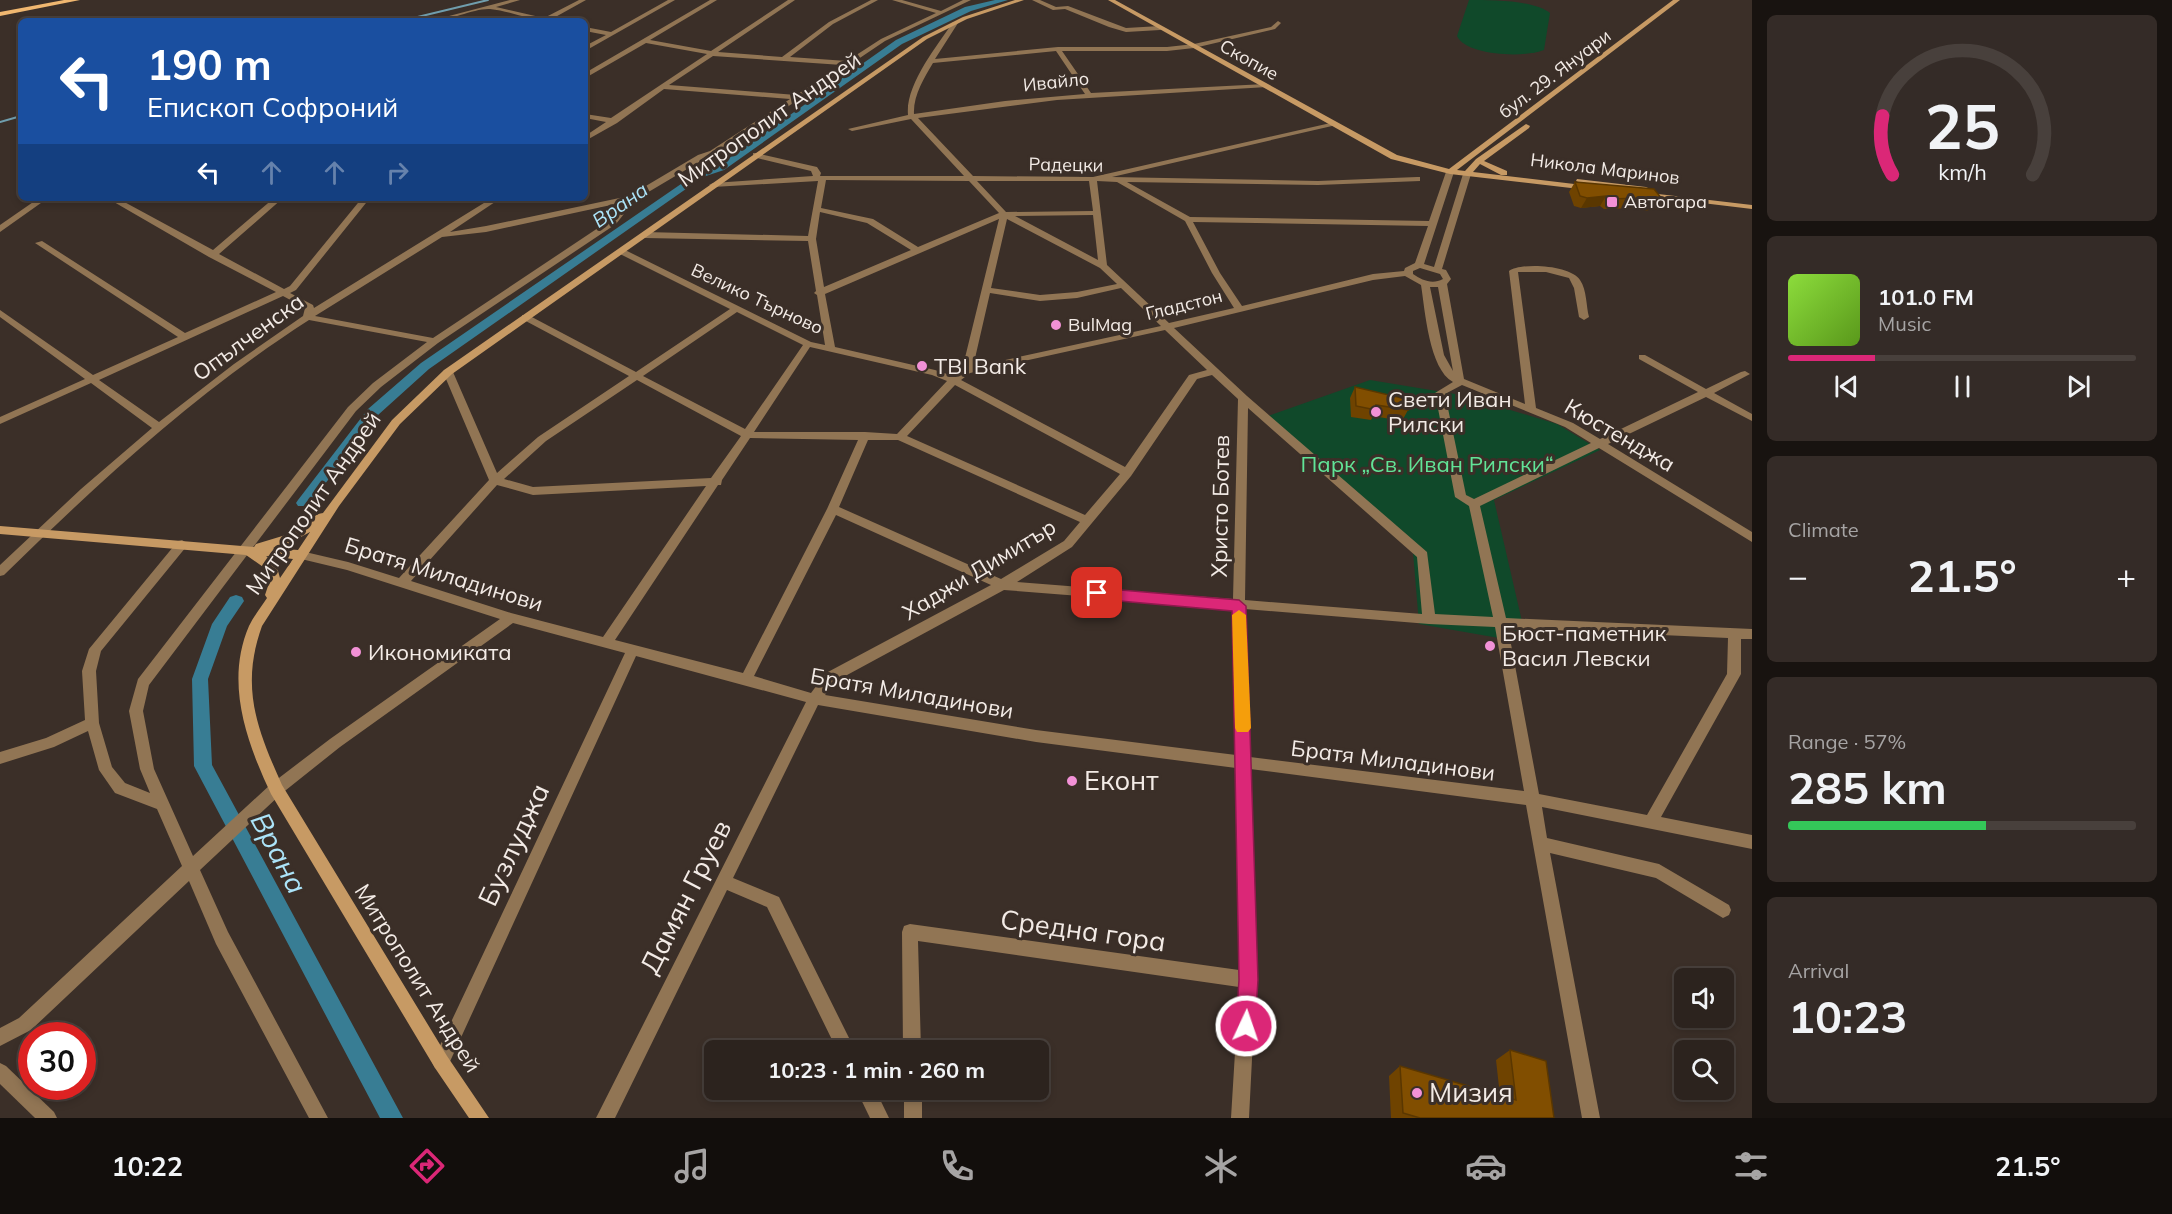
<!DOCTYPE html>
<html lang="en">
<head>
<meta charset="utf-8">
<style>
	body { margin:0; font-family:Mulish,sans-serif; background:#342b27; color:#f1f3f6; height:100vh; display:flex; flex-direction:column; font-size:22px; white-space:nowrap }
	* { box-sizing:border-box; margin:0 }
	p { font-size:20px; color:#a6a4a4 }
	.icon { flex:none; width:33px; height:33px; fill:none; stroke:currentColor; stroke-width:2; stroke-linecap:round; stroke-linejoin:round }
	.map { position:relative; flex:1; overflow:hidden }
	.side { display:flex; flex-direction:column; gap:15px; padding:15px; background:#181310; width:420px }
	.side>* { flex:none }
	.hud { position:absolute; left:18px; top:18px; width:570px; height:183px; border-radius:9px; box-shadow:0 3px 9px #0003,0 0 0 2px #48403c; background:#1a4fa0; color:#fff; overflow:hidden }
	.tools { position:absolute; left:1674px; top:968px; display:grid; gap:12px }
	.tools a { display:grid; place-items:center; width:60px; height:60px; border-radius:9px; background:#2c231e; box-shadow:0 3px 9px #0003,0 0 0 2px #48403c; font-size:30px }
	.speed { position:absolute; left:18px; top:1022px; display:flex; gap:12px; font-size:30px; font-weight:700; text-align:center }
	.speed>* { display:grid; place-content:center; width:78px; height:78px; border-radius:50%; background:#2c231e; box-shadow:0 3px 9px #0003,0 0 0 2px #48403c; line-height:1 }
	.speed .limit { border:9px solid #d22; background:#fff; color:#111 }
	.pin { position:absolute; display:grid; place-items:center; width:51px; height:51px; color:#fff; margin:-26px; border-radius:12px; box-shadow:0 3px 9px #0006 }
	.me { position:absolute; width:66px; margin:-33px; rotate:3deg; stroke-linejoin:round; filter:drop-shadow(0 0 4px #0008) }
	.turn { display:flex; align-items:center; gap:21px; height:126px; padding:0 30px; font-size:27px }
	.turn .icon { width:78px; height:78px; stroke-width:2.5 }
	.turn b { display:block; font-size:42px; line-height:51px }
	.lanes { display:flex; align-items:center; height:57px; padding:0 30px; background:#0003; justify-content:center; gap:30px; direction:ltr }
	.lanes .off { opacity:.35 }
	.big { font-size:45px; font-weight:700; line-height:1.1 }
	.side .tile { flex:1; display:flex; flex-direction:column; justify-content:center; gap:9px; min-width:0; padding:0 21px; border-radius:9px; background:#342b27 }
	.side .dial { align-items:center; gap:0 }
	.dial svg { height:156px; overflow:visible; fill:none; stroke:#48403c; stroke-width:7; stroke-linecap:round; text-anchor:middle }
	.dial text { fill:#f1f3f6; stroke:none }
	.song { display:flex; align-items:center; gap:18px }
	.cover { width:72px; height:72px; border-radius:9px; background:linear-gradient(135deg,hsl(90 70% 55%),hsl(90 70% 35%)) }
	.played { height:6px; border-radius:3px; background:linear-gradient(90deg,#db2777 25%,#48403c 25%) }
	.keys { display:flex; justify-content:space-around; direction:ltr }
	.heat { display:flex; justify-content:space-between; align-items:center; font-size:33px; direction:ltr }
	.charge { height:9px; border-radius:4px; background:linear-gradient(90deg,#34c759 57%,#48403c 0) }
	.trip { position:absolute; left:704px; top:1040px; width:345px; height:60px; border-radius:9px; background:#2c231e; box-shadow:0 3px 9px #0003,0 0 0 2px #48403c; font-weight:700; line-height:60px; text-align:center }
	.tabs { display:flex; height:96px; justify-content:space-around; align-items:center; background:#120e0c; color:#a6a4a4 }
	.tabs .icon { width:42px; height:42px }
	.tabs .selected { color:#db2777 }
	.tabs b { font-size:27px; color:#f1f3f6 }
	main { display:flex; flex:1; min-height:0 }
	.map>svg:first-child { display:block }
	.green { fill:#10492a }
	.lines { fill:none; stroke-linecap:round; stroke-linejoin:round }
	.stream { stroke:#709ead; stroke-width:2 }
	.canal { fill:#387d94; fill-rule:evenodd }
	.street { fill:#917554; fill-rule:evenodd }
	.secondary { fill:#c79a64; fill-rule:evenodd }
	.primary { fill:#f0b770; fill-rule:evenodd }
	.wall { fill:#6f4300 }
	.shaded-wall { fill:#5a3700 }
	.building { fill:#814e00; stroke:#5a3700; stroke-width:1.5 }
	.route { fill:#db2777; stroke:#8e194d; stroke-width:1.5 }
	.slow { fill:#f59e0b }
	.poi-dot { fill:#f291d6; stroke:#3b2f28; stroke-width:2 }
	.labels { text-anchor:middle; stroke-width:6; stroke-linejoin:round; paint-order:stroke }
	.far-street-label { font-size:18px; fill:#f3ebe6; stroke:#3b2f28 }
	.far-poi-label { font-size:18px; fill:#f3ebe6; stroke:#3b2f28; text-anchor:start }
	.far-water-label { font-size:20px; font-style:italic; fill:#ace4f9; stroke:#3b2f28 }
	.street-label { font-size:22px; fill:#f3ebe6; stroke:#3b2f28 }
	.poi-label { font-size:22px; fill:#f3ebe6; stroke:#3b2f28; text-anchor:start }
	.park-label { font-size:22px; fill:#61e497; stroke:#3b2f28 }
	.near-poi-label { font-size:27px; fill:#f3ebe6; stroke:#3b2f28; text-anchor:start }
	.near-street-label { font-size:27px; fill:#f3ebe6; stroke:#3b2f28 }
	.near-water-label { font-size:28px; font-style:italic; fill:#ace4f9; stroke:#3b2f28 }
</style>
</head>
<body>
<main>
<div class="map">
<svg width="1752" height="1118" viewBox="0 0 1752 1118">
	<rect width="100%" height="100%" fill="#3b2f28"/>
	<g class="green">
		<path d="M1469,0c24,0 64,0 81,13l-6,37c-19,8 -78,6 -87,-14z"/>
		<polygon points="1370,380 1461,395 1557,424 1600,450 1494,500 1527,643 1419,624 1413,552 1262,418"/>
	</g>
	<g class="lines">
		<g class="stream">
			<polyline points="401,21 488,0"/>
			<polyline points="0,122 21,116"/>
		</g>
		<g class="canal">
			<polygon points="995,0 1008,0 971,11 902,44 724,170 703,177 429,369 378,415 308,506 298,506 296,503 298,500 368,409 421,363 697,173 718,166 896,40 965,7"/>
			<polygon points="236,595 242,597 244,601 227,626 208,679 212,765 403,1118 380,1118 194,766 192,679 212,624 230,597"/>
		</g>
		<g class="street">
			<path d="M510,0h10l-24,7 48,11 35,-18h7l-36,20 1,1c-21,0 -40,-10 -61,-12 -16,-1 -40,12 -60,12z"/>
			<polygon points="668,0 675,0 585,51 585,46 606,35 585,31 585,27 611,32"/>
			<path d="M710,0h7l-67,40 61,11 77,-51h7l-77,52 64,5 47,-35 42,-22h7l-45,24 -43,33 57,4 34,-22 55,-26 -44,-13h10l39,11 22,-11h8l-86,41 -169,114 -12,4 -69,41 -19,24 -178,119 -57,44 -25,24 -207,274 -6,26 11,58 39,87 78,-72 59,-45 170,-120 -153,-49 -50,-12 -2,-3 6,-4 47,11 51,16 90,-98 -46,-108 1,-2 4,-1 5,3 44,101 41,-36 91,-61 -107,-57v-4h6l108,57 94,-63 -112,-56 -1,-2 4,-3 190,94 14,3 -8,-50 -3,-2 2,-2 -8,-50 -163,-3 -4,-3 4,-3 163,4 10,-55 -105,6 -4,-2 4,-2 100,-7 -2,-5 -58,-14v-4h3l61,14 4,6 -1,3h144l-53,-57 -59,12 -4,-2 60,-14c-3,-30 29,-69 45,-93l5,1 -23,36 123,-12h109l27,-3 77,-17 7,-6 3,2 -6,6 -81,19 -27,3h-105l29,42 174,-9 3,2 -1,1 -210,13 -139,18 55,58 120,1 242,-55v4h-3l-220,51 206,4 99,-4h3v4l-102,4 -191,-3 63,35 239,4 17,-49 7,-2 1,2 -30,92 10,3 29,-93 7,-2 1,2 -29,95 4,1 5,9 -4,5 17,95 61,25 -16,-133c12,-9 62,-6 71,9 7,10 6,26 9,37l-5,3 -5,-3 -5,-29 -5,-10 -23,-6h-28l18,136 37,15 27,16 98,-47 -59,-33v-4h6l61,34 35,-17 4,-1 5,3 -36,19 38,21v7l-46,-24 -98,47 144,88v10l-153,-94 -119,58 26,112 246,11v10h-11v35l-80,143 91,18v14l-210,-42 5,31 112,26 70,41 2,5 -2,5 -6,3 -67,-40 -106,-25 50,265h-18l-56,-313 -276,-36 6,211 -7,138h-18l8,-131 -321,-46 3,109h-18l-1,-118 2,-6 6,-2 329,46 -3,-202 -200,-26 -218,-37 -85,173 46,19 76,153h-18l-70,-143 -40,-17 -112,228h-19l210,-416 -170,-46 -189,412 -6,3 -6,-3 -3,-6 3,-6 190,-403 -112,-30 -173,124 -59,47 -81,76 28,62 100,186h-19l-93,-174 -27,-63 -158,149 -31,16v-18l19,-10 163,-152 -25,-57 -42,-16 -16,-23 -11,-39 -34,16 -54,17v-12l46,-14 39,-18 -3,-49 7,-22 89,-108 4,-1 6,4 -2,3 -85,104 -5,20 3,52 13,44 13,16 25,10 -10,-24 -11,-58 9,-32 210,-272 25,-24 54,-41 -118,-22c-112,72 -210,162 -305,255l-4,1v-11l81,-76 71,-61 -61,-45 -91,41v-7l85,-38 -85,-62v-7l93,65 85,-38 -143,-94 7,-2 143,92 91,-41 -67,-35 -102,-59h10l96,52 61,-52h9l-64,56 65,35 6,-3 72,-88h8l-74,92 -6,3 23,12 1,3 178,-110h9l-51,34 36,-6 143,-30 69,-41 12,-4 80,-52 -126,-10 -47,34 -32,18v-5l21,-14 -21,-4v-4l26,4 96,-64 -61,-11 -59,34 -2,1v-5zM1056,51l29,43 -80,7 -91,13c-1,-18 10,-36 19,-51zM713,56l129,9 -46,30 -127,-10zM826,180l143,1 30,32 -81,34 -45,-28 -52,-11zM977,181h112l4,30 -87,1zM1097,181l20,1 68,39 27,52 22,35 -65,15 -62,-58zM625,202l-15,18 -177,118 -118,-22 127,-79 44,-5zM820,212l47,11 44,27 -87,37 -8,-48zM1093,215l5,45 -83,-44zM999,219l-37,151 -9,6 -18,-6 -100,-23 -10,-53zM1007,219l93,49 17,16 -40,8 -37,3 -49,-7zM1193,222l235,4 -13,37 -10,5 -1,3 -31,3 -131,32 -22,-33zM1420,268l20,6 3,5c-11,6 -21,1 -30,-5v-3zM1405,276l16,9c4,25 8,84 32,97l-18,11 20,104 14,9 24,111 -58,-3 -8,-62 -180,-156 -73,-68 199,-48zM1430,287h8l15,84 -9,-16zM1121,288l40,38 -188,41 17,-74 50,8 37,-3zM283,296l22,12 -2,8 -69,48 -75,58 -60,-42zM737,312l66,33 -58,84 -102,-53zM1165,330l42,40 -18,5 -64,92 -164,-87 9,-7zM810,347l122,28 15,6 -50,53 -32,-2h-111zM1212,375l26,24 -5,200 -216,-17 55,-35 59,-71 66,-97zM637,380l104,56 -30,42 -178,9 -29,-8 42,-38zM955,385l165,89 -35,41 -178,-79zM1462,385l103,42 26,16 -117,56 -8,-4 -21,-101zM1248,408l169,149 5,57 -177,-14zM750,438l108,2 -31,69 -84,164 -128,-33 103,-155h3l1,-5zM868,440h30l182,82 -16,19 -63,38 -162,-72zM497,485l36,10 173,-9 -103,151 -92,-24 -100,-32zM836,515l155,70 -165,88 -15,20 -57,-17zM1004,590l229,18 3,147 -200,-25 -211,-35 11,-14zM1245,609l184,15 66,3 29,164 -274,-34zM1508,628l220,10 -1,36 -80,141 -108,-21z"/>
			<polygon points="1032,0 1040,0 1056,7 1068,6 1126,28 1160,26 1163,28 1160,30 1126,32 1109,27 1065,9 1053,10"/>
			<polygon points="39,198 48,198 0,232 0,225"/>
			<polygon points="0,1063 6,1066 54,1112 57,1118 35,1118 0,1084"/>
			<polygon points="856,1089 875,1089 889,1118 870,1118"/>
			<rect x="904" y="1089" width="18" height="29"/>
		</g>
		<g class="secondary">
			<path d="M1015,0h9l-57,19 -40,20 -475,335 -52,50 -61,82 -77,120c-22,61 -5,103 20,159l165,271 42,62h-20l-34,-50 -164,-274c-25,-53 -46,-112 -22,-168 5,-10 12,-19 18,-28l-2,-3 4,-12 -3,-14 -20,-14 -246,-21v-8l254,21 2,-3 33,-10 29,-20 5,-1 69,-93 52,-50 479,-333 40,-20zM310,532l-12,18 -25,-2 17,-5zM266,556l27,3 -13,19 -4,-14z"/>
			<polygon points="1108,0 1115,0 1397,155 1449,169 1673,0 1680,0 1457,170 1465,171 1476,159 1526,124 1530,126 1529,128 1484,161 1507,171 1507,175 1501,175 1480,164 1473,172 1591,186 1591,190 1588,190 1450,174 1391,159"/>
			<polygon points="1577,179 1646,187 1650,189 1646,191 1580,183 1576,181"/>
			<polygon points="1641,192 1752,205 1752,209 1644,196 1641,196"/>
		</g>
		<polygon class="primary" points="64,0 80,0 0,16 0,12"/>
	</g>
	<g class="wall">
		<polygon points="1575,182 1662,199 1656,209 1642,211 1636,208 1604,209 1600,206 1581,208 1574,206 1569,192"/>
		<polygon points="1355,387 1408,410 1402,421 1373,416 1371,420 1351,417 1350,398"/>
		<polygon points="1510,1050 1554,1118 1391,1118 1389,1076 1400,1066 1500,1096 1496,1060"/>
	</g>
	<g class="shaded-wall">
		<polygon points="1606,196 1600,206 1581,208 1587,198"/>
		<polygon points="1662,199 1656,209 1642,211 1647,201"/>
	</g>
	<g class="building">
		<polygon points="1575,182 1654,189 1662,199 1647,201 1641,198 1610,199 1606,196 1587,198 1580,196"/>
		<polygon points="1355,387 1406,399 1408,410 1376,405 1376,410 1356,406"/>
		<polygon points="1510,1050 1546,1061 1554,1118 1420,1118 1403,1113 1400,1066 1516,1100"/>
	</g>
	<polygon class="route" points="1097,588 1239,600 1246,606 1258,980 1255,1026 1253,1033 1246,1036 1239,1033 1236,1026 1239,980 1232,611 1097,599 1090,593"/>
	<polygon class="slow" points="1239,610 1246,615 1251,728 1248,732 1237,732 1235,728 1232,615"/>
	<g class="poi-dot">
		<rect x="1606" y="196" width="12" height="12" rx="3"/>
		<circle cx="1056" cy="325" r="6"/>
		<circle cx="922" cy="366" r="6"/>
		<circle cx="1376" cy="412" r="6"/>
		<circle cx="1490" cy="646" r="6"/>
		<circle cx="356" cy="652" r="6"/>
		<circle cx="1072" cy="781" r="6"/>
		<circle cx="1417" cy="1093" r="6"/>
	</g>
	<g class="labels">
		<g class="far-street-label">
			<text transform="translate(1249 60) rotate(29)" y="6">Скопие</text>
			<text transform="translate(1555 74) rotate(-37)" y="6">бул. 29. Януари</text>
			<text transform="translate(1056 82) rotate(-6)" y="6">Ивайло</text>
			<text transform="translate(1066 165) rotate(1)" y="6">Радецки</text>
			<text transform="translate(1605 169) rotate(7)" y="6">Никола Маринов</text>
			<text transform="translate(757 299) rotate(25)" y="6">Велико Търново</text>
			<text transform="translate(1184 305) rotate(-14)" y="6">Гладстон</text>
		</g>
		<g class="far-poi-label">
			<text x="1624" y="208">Автогара</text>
			<text x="1068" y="331">BulMag</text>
		</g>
		<g class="far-water-label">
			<text transform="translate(620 205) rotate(-35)" y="7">Врана</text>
		</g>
		<g class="street-label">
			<text transform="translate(769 119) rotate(-35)" y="8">Митрополит Андрей</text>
			<text transform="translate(248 337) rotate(-36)" y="8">Опълченска</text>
			<text transform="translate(1620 435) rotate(30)" y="8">Кюстенджа</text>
			<text transform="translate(313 503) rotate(-55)" y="8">Митрополит Андрей</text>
			<text transform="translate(1220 506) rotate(-89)" y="8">Христо Ботев</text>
			<text transform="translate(979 569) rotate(-31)" y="8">Хаджи Димитър</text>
			<text transform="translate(444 574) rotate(17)" y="8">Братя Миладинови</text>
			<text transform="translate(912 693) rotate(10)" y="8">Братя Миладинови</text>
			<text transform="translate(1393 760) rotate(7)" y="8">Братя Миладинови</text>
			<text transform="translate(418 978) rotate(58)" y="8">Митрополит Андрей</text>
		</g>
		<g class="poi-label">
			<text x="934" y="374">TBI Bank</text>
			<text x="1388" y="407">Свети Иван<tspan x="1388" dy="25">Рилски</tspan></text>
			<text x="1502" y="641">Бюст-паметник<tspan x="1502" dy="25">Васил Левски</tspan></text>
			<text x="368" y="660">Икономиката</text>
		</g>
		<g class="park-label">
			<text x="1427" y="472">Парк „Св. Иван Рилски“</text>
		</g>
		<g class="near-poi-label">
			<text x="1084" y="790">Еконт</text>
			<text x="1429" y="1102">Мизия</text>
		</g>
		<g class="near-street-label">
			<text transform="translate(514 845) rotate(-65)" y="9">Бузлуджа</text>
			<text transform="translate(686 897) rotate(-63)" y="9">Дамян Груев</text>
			<text transform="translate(1083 931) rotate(8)" y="9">Средна гора</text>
		</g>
		<g class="near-water-label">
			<text transform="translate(279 853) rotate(62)" y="10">Врана</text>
		</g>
	</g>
</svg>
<div class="tools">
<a><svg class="icon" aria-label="sound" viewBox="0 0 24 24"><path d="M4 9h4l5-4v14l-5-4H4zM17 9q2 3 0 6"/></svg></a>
<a><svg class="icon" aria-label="search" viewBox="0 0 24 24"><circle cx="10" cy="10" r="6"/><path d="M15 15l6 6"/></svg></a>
</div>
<div class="speed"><div class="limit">30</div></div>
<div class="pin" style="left:1097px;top:593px;background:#d93025"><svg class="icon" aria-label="arrive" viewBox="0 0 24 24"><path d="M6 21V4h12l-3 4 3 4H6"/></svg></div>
<svg class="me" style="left:1246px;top:1026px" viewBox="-20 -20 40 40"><circle r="17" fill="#db2777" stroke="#fff" stroke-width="3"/><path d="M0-11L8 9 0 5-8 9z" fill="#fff"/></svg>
<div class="trip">10:23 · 1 min · 260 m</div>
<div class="hud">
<div class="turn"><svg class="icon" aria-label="left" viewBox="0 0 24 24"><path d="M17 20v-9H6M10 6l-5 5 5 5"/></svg><div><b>190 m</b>Епископ Софроний</div></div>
<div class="lanes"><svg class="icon" aria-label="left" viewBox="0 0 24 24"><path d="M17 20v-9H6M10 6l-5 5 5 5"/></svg><svg class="icon off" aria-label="ahead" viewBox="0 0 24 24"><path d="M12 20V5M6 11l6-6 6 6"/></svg><svg class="icon off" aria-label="ahead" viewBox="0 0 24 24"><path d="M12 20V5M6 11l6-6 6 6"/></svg><svg class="icon off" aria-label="right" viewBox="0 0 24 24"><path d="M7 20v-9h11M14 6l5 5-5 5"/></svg></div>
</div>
</div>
<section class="side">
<div class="tile dial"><svg viewBox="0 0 100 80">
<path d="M14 69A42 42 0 1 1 86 69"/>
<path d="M14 69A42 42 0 0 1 9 39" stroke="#db2777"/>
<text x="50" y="56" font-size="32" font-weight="700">25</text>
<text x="50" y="72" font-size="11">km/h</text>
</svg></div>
<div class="tile">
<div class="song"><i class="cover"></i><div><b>101.0 FM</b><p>Music</p></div></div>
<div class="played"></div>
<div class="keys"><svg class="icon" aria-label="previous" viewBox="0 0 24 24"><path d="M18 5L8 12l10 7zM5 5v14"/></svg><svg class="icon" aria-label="pause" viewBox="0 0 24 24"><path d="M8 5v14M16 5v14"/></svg><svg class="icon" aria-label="next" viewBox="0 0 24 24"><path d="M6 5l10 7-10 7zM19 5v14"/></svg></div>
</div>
<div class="tile"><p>Climate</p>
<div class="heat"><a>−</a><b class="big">21.5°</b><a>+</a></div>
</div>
<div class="tile"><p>Range · 57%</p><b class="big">285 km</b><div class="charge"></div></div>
<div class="tile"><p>Arrival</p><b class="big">10:23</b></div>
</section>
</main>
<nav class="tabs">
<b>10:22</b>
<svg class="icon selected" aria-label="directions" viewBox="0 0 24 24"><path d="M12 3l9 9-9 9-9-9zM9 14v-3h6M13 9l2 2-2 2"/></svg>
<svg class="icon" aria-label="music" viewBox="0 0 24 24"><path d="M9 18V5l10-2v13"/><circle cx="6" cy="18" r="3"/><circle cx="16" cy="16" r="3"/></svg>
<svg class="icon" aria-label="phone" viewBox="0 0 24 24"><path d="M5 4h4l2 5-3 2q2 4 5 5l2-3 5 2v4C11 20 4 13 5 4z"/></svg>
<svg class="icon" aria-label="climate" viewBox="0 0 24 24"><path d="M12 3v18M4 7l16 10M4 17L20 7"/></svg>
<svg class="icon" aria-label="car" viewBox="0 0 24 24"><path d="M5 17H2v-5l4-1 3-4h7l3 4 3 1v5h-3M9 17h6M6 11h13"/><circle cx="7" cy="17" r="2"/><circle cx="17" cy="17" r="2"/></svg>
<svg class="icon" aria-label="filters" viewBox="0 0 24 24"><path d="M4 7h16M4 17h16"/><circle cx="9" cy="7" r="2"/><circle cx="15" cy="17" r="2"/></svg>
<b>21.5°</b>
</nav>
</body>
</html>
